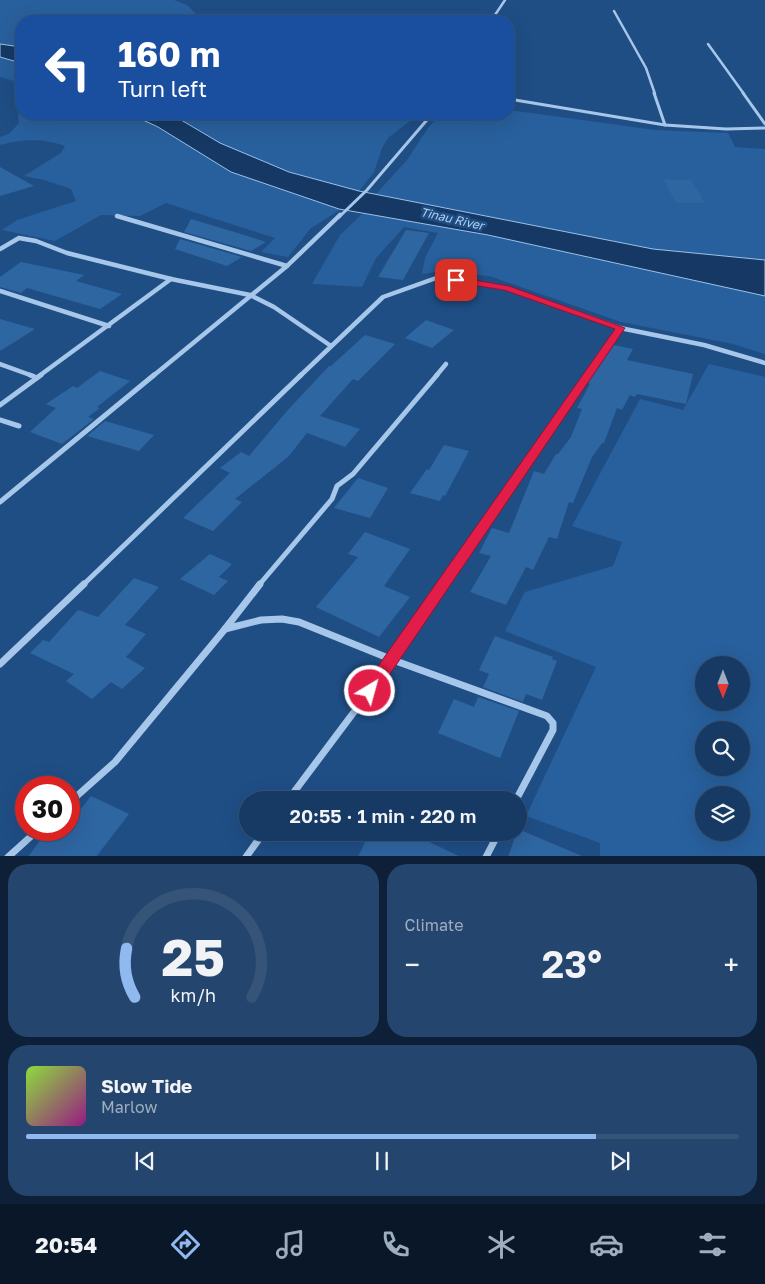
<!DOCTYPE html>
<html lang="en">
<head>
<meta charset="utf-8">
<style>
	body { margin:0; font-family:"Golos Text",sans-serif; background:#24456d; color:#f1f3f6; height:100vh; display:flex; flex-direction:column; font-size:19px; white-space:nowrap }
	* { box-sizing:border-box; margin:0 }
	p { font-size:16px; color:#9eadbf }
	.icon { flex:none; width:28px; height:28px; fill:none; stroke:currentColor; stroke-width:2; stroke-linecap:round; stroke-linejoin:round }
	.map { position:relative; height:856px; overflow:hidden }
	.drawer { display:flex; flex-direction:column; gap:8px; padding:8px; background:#0d2037; flex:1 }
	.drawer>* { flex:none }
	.guide { position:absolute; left:15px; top:15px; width:500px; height:105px; border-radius:20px; box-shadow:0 5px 20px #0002,0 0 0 1px #365478; background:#1a4fa0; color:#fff; overflow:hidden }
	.needle { width:32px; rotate:180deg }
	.buttons { position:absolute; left:695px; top:656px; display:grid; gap:10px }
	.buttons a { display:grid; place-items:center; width:55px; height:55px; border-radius:50%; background:#173a64; box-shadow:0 5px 20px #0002,0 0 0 1px #365478; font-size:25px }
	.speed { position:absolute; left:15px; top:776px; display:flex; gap:10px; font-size:25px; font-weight:700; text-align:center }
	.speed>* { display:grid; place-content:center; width:65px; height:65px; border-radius:50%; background:#173a64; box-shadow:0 5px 20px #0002,0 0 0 1px #365478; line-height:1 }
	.speed .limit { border:8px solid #d22; background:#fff; color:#111 }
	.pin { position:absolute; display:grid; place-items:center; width:42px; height:42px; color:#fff; margin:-21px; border-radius:10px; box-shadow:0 2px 8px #0006 }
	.me { position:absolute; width:55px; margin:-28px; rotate:37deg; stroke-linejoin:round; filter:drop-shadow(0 0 4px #0008) }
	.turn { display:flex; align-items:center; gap:18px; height:105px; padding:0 20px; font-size:22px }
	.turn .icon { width:65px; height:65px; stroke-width:2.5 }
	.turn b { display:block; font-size:35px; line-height:42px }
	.big { font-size:38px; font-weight:600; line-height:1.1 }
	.drawer .card { flex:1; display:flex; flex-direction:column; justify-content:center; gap:8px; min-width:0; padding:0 18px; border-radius:20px; background:#24456d }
	.drawer .dial { align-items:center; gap:0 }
	.dial svg { height:130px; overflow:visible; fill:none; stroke:#365478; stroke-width:7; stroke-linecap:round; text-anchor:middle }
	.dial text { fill:#f1f3f6; stroke:none }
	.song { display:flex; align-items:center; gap:15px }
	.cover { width:60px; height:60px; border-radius:8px; background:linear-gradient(135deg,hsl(90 70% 55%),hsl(310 70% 35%)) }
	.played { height:5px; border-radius:2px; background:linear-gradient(90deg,#90b9f0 80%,#365478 80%) }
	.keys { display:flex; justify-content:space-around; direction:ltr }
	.heat { display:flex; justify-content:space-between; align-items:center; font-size:28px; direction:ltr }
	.drawer .tiles { flex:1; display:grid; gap:8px; grid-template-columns:1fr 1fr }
	.card:last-child { grid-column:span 2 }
	.trip { position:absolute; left:239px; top:791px; width:288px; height:50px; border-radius:25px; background:#173a64; box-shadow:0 5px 20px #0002,0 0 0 1px #365478; font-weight:600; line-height:50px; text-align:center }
	.tab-bar { display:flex; height:80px; justify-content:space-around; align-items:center; background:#091728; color:#9eadbf }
	.tab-bar .icon { width:35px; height:35px }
	.tab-bar .on { color:#90b9f0 }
	.tab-bar b { font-size:22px; color:#f1f3f6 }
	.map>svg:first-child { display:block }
	.green { fill:#28609d; fill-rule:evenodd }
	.water { fill:#153964; stroke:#9ac2eb }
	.building { fill:#2e66a2 }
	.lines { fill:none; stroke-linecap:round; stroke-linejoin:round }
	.street-far4 { stroke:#a7c7ea; stroke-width:2.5 }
	.street-far3 { stroke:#a7c7ea; stroke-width:3 }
	.street-far2 { stroke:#a7c7ea; stroke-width:4.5 }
	.street-far1 { stroke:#a7c7ea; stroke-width:5 }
	.street { stroke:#a7c7ea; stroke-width:7 }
	.route { fill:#e11d48; stroke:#92132f }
	.labels { text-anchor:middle; stroke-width:5; stroke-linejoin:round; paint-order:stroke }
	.far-water-label { font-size:12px; font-style:italic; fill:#b2d1f1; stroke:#1f4e85 }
</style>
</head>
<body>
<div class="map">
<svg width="765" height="857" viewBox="0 0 765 857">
	<rect width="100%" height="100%" fill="#1f4e85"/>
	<g class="green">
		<polygon points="0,0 174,0 187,5 196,14 255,17 259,21 21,21 21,47 0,44"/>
		<polygon points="0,57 21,63 21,83 0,77"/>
		<path d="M21,109v5h109l28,13 73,45 110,37 -31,20 -22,28 -27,-5 14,-14 -109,-35 -26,13 -39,-1 -46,26 -53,-11 15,-10 59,-19 -5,-12 -27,-9 -20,-4 37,-23 4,-7c-20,-8 -44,-7 -65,-1v-8l9,-3 10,-11 -1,-9z"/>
		<polygon points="509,110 655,130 728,133 735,147 765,149 765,260 653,249 376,194 407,160 428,128 440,114 509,114"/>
		<polygon points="171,114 419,114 388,138 382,148 374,172 359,191 289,172 220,143"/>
		<polygon points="363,213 488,235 765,296 765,354 733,344 621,322 489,276 435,272 422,274 425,258 438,233 404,227 376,258 362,287 312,284 340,235"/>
		<path d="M709,364l56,13v479h-165v-13l-74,-27 70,-149 -91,-36 20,-39 88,-26 9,-24 -50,-16 68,-127 43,11zM704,665h37v37h-37zM704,730h37v38h-37zM704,795h37v37h-37z"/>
	</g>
	<g class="water">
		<polygon points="0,44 21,47 21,63 0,57"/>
		<polygon points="130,114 171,114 220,143 289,172 359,191 653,249 765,260 765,296 488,235 339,209 231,172 158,127"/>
	</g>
	<g class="building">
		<polygon points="0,167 34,186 0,196"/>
		<polygon points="663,179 691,180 705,203 676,203"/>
		<polygon points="191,219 241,234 266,242 251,251 184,232"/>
		<polygon points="406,230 429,233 403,280 378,277"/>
		<polygon points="180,239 242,257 227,266 175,249"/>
		<polygon points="21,262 84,275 76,281 122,294 100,309 27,288 21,293 0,287 0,277"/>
		<polygon points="0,319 35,329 0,351"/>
		<polygon points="426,320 454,330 432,348 405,338"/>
		<polygon points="365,335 395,344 358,381 353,379 320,416 360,429 345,447 307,433 288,457 235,499 242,502 213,531 183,518 230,473 220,468 241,452 249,456 287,411 329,366 331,366"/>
		<polygon points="614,345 633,349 627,360 693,374 686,404 637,394 635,397 630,395 622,410 617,408 604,443 602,443 592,457 573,503 569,502 557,539 549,537 533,570 526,567 506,605 470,592 491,556 479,553 492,528 509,533 534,471 544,474 556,454 558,454 571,437 582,409 577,408 590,384 588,383"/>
		<polygon points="100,371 130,381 97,407 100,408 88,417 94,419 62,444 30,432 56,408 46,404 73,386 77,388"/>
		<polygon points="105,421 154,435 139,451 87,436"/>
		<polygon points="444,445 469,451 445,496 443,495 440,501 410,493 427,469 429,470"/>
		<polygon points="358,478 388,488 370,518 334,508"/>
		<polygon points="365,532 410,549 384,586 410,597 379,637 316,607 358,557 348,554"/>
		<polygon points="210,554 232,564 219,577 228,581 214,595 180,579"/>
		<polygon points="134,578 159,587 125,625 146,634 126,657 145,668 122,689 111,682 92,699 66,681 74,674 30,653 43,640 49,642 78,610 98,617"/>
		<polygon points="495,636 553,657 552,659 557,661 542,700 526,694 523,702 483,687 489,674 479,670"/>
		<polygon points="478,697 519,711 500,758 438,733 454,699 474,707"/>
		<polygon points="91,796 129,814 96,857 28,857 46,832 58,838 64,830 69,830 69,824"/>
		<polygon points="518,829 582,856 582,857 508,857"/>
		<polygon points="370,832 408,832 461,857 358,857"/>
	</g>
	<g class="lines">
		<g class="street-far4">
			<polyline points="614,11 646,68 655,94"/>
			<polyline points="491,21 505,0"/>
			<polyline points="708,44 744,94"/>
		</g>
		<g class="street-far3">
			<polyline points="743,93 765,124"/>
			<polyline points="509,99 665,125 654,93"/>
			<polyline points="665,125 726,129 765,128"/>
			<polyline points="117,216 119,217"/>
			<polyline points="339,217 367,190 432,114"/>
		</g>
		<g class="street-far2">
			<polyline points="117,216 287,266 340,215"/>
			<polyline points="0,249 19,238 36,241 67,253 171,279 250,295 274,307 331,346"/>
			<polyline points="0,291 109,326"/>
			<polyline points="0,364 33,376"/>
			<polyline points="39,376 171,279"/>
			<polyline points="153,376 287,266"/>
			<polyline points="300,376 383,297 439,277 506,288 620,328"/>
			<polyline points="436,376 446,364"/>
			<polyline points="587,376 620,328 704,345 765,363"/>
		</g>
		<g class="street-far1">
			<polyline points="30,375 35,377"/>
			<polyline points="0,405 41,375"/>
			<polyline points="0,420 19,426"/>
			<polyline points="0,502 154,375"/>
			<polyline points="83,585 301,375"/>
			<polyline points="259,585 332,499 337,486 353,474 437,375"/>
			<polyline points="444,585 588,375"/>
		</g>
		<g class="street">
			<polyline points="225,629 260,584"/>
			<polyline points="0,664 84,584"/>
			<polyline points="288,800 393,660 445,584"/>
			<polyline points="69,803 115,762 225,629 261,620 282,619 299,622 393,660 547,716 553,723 553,730 516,800"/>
			<polyline points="8,857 38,830"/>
			<polyline points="246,857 264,832"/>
			<polyline points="486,857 499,832"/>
		</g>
	</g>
	<polygon class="route" points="456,277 509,286 625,328 375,696 370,697 364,696 362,691 364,686 615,329 504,290 452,282 451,280"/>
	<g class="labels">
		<g class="far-water-label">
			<text transform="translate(452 219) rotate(13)" y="4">Tinau River</text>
		</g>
	</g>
</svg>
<div class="buttons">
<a><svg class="needle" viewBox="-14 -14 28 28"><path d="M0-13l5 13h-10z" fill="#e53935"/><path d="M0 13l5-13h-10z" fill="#9eadbf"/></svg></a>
<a><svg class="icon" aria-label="search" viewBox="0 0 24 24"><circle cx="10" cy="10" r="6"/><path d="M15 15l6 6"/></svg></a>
<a><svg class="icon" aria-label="layers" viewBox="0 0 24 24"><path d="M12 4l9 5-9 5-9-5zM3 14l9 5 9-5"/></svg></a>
</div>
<div class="speed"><div class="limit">30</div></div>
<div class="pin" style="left:456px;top:280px;background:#d93025"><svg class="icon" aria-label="arrive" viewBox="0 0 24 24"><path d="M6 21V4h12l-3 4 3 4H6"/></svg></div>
<svg class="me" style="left:370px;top:691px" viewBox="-20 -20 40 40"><circle r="17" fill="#e11d48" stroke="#fff" stroke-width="3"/><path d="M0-11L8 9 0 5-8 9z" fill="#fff"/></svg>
<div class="trip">20:55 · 1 min · 220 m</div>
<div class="guide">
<div class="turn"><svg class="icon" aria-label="left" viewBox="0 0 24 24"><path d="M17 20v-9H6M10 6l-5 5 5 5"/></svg><div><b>160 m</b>Turn left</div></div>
</div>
</div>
<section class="drawer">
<div class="tiles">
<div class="card dial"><svg viewBox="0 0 100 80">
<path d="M14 69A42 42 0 1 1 86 69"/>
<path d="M14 69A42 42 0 0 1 9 39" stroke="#90b9f0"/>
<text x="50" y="56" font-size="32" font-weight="700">25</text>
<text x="50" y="72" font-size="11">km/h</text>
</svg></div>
<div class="card"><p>Climate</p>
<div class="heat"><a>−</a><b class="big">23°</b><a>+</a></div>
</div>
<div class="card">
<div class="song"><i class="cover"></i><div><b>Slow Tide</b><p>Marlow</p></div></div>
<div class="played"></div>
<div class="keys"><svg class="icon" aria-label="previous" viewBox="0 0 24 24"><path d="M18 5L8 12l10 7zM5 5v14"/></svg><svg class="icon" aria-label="pause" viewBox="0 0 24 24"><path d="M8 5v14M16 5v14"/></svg><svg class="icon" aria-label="next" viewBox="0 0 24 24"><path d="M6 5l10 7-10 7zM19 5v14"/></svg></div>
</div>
</div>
</section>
<nav class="tab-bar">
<b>20:54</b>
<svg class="icon on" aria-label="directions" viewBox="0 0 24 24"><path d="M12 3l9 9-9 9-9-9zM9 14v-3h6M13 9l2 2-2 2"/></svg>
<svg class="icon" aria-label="music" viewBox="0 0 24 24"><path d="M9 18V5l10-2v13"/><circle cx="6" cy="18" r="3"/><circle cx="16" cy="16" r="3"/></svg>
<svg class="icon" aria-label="phone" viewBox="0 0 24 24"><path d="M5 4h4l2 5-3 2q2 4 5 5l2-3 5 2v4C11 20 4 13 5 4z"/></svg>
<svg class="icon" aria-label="climate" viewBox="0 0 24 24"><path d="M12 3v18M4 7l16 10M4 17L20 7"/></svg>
<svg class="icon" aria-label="car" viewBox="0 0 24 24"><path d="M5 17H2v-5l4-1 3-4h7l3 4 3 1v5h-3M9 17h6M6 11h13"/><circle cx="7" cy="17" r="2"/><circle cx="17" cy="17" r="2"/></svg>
<svg class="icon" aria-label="filters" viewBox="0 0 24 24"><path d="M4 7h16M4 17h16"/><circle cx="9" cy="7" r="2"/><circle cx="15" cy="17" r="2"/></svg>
</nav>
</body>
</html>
